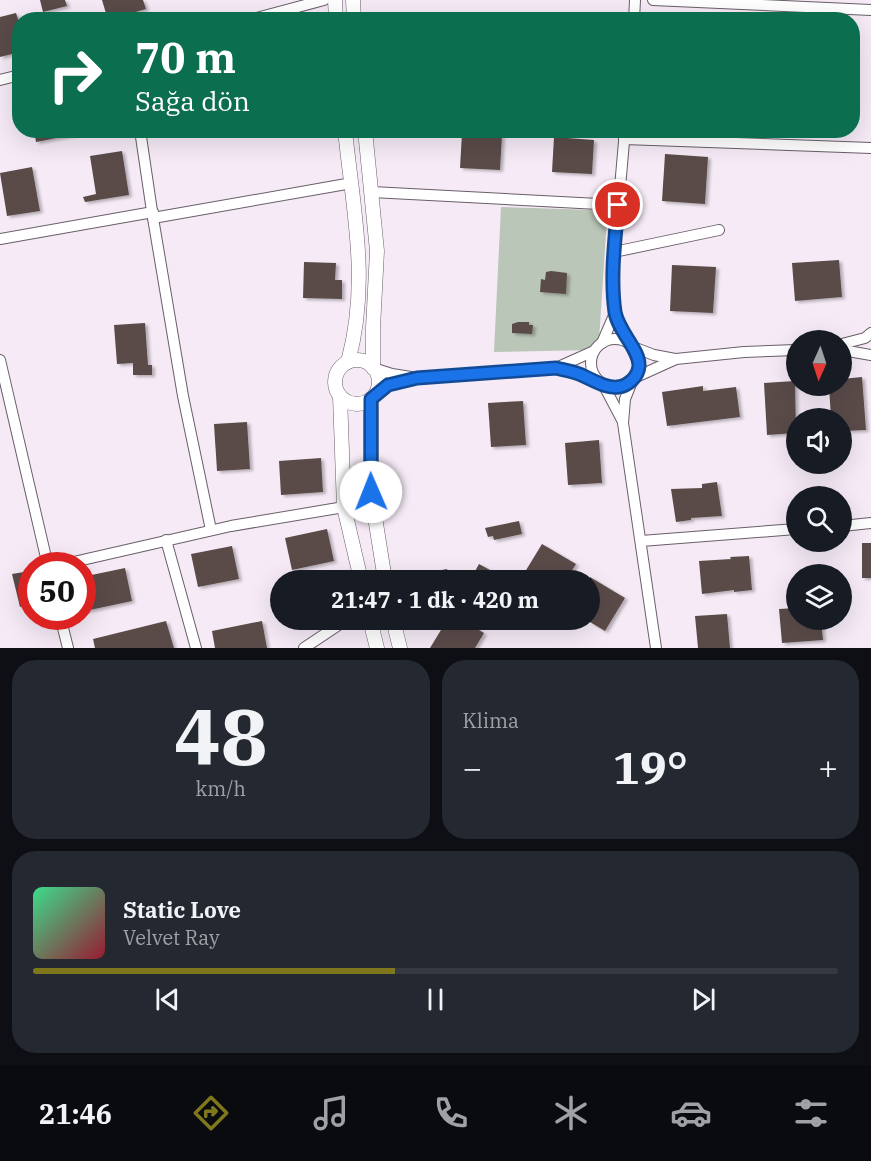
<!DOCTYPE html>
<html lang="tr">
<head>
<meta charset="utf-8">
<style>
	body { margin:0; font-family:"IBM Plex Serif",serif; background:#242831; color:#f1f3f6; height:100vh; display:flex; flex-direction:column; font-size:22px; white-space:nowrap }
	* { box-sizing:border-box; margin:0 }
	p { font-size:20px; color:#9ea1a6 }
	.icon { flex:none; width:33px; height:33px; fill:none; stroke:currentColor; stroke-width:2; stroke-linecap:round; stroke-linejoin:round }
	.map { position:relative; height:648px; overflow:hidden }
	.side { display:flex; flex-direction:column; gap:12px; padding:12px; background:#0d0f14; flex:1 }
	.side>* { flex:none }
	.banner { position:absolute; left:12px; top:12px; width:848px; height:126px; border-radius:24px; box-shadow:0 6px 24px #0002; background:#0b6e4f; color:#fff; overflow:hidden }
	.needle { width:39px; rotate:183deg }
	.buttons { position:absolute; left:786px; top:330px; display:grid; gap:12px }
	.buttons a { display:grid; place-items:center; width:66px; height:66px; border-radius:50%; background:#171b24; box-shadow:0 6px 24px #0002; font-size:30px }
	.speed { position:absolute; left:18px; top:552px; display:flex; gap:12px; font-size:30px; font-weight:700; text-align:center }
	.speed>* { display:grid; place-content:center; width:78px; height:78px; border-radius:50%; background:#171b24; box-shadow:0 6px 24px #0002; line-height:1 }
	.speed .limit { border:9px solid #d22; background:#fff; color:#111 }
	.pin { position:absolute; display:grid; place-items:center; width:51px; height:51px; color:#fff; margin:-26px; border:3px solid #fff; border-radius:50%; box-shadow:0 2px 6px #0007 }
	.me { position:absolute; width:66px; margin:-33px; rotate:359deg; stroke-linejoin:round; filter:drop-shadow(0 0 4px #0008) }
	.turn { display:flex; align-items:center; gap:21px; height:126px; padding:0 24px; font-size:27px }
	.turn .icon { width:78px; height:78px; stroke-width:2.5 }
	.turn b { display:block; font-size:42px; line-height:51px }
	.big { font-size:45px; font-weight:700; line-height:1.1 }
	.side .widget { flex:1; display:flex; flex-direction:column; justify-content:center; gap:9px; min-width:0; padding:0 21px; border-radius:24px; background:#242831 }
	.side .dial { align-items:center; gap:0 }
	.dial b { font-size:78px; line-height:1 }
	.song { display:flex; align-items:center; gap:18px }
	.cover { width:72px; height:72px; border-radius:9px; background:linear-gradient(135deg,hsl(150 70% 55%),hsl(350 70% 35%)) }
	.played { height:6px; border-radius:3px; background:linear-gradient(90deg,#7f771b 45%,#363941 45%) }
	.keys { display:flex; justify-content:space-around; direction:ltr }
	.heat { display:flex; justify-content:space-between; align-items:center; font-size:33px; direction:ltr }
	.side .tiles { flex:1; display:grid; gap:12px; grid-template-columns:1fr 1fr }
	.widget:last-child { grid-column:span 2 }
	.trip { position:absolute; left:270px; top:570px; width:330px; height:60px; border-radius:30px; background:#171b24; box-shadow:0 6px 24px #0002; font-weight:700; line-height:60px; text-align:center }
	.tabs { display:flex; height:96px; justify-content:space-around; align-items:center; background:#090b0e; color:#9ea1a6 }
	.tabs .icon { width:42px; height:42px }
	.tabs .selected { color:#7f771b }
	.tabs b { font-size:27px; color:#f1f3f6 }
	.map>svg:first-child { display:block }
	.green { fill:#bac6b7 }
	.building { fill:#5a4c48; filter:url(#shadow) }
	.lines { fill:none; stroke-linecap:round; stroke-linejoin:round }
	.minor-casing { stroke:#695f69; stroke-width:12 }
	.major-casing { stroke:#695f69; stroke-width:15 }
	.minor { stroke:#fff; stroke-width:10 }
	.major { stroke:#fff; stroke-width:14 }
	.route-casing { stroke:#114b97; stroke-width:15 }
	.route { stroke:#1a73e8; stroke-width:10 }
</style>
</head>
<body>
<div class="map">
<svg width="871" height="648" viewBox="0 0 871 648">
	<defs>
		<filter id="shadow"><feDropShadow dx="3" dy="2" stdDeviation="1.5" flood-color="#0004"/></filter>
	</defs>
	<rect width="100%" height="100%" fill="#f5eaf6"/>
	<polygon class="green" points="501,207 594,210 607,218 599,340 590,350 494,352"/>
	<g class="building">
		<polygon points="40,0 65,0 67,6 43,12"/>
		<polygon points="102,0 143,0 146,9 108,20"/>
		<polygon points="16,13 20,25 20,52 0,57 0,17"/>
		<polygon points="34,130 77,130 77,134 36,142"/>
		<polygon points="462,133 502,135 500,170 460,168"/>
		<polygon points="554,137 594,140 592,174 552,172"/>
		<polygon points="122,151 129,195 85,202 83,197 96,194 90,156"/>
		<polygon points="665,154 708,157 705,204 662,201"/>
		<polygon points="32,167 40,211 7,216 0,173"/>
		<polygon points="839,260 842,297 795,301 792,263"/>
		<polygon points="304,262 336,263 335,280 342,280 342,299 303,298"/>
		<polygon points="672,265 716,267 713,313 670,311"/>
		<polygon points="551,271 567,273 566,294 540,292 541,279 545,280 546,272"/>
		<polygon points="518,322 529,322 529,325 533,325 532,334 512,333 512,324"/>
		<polygon points="145,323 148,365 152,365 152,375 133,375 133,363 117,364 114,325"/>
		<polygon points="862,377 866,430 842,431 842,418 831,418 829,386 842,386 842,379"/>
		<polygon points="795,381 796,433 767,435 764,383"/>
		<polygon points="703,386 703,391 736,387 740,417 667,426 662,392"/>
		<polygon points="523,401 526,445 491,447 488,403"/>
		<polygon points="247,422 250,469 217,471 214,424"/>
		<polygon points="599,440 602,483 568,485 565,443"/>
		<polygon points="321,458 323,492 281,495 279,461"/>
		<polygon points="717,482 722,516 691,518 691,520 676,522 671,489 702,488 702,484"/>
		<polygon points="519,521 522,534 494,540 493,536 488,537 485,528"/>
		<polygon points="327,529 334,561 292,570 285,538"/>
		<rect x="862" y="543" width="9" height="35"/>
		<polygon points="542,544 576,564 566,580 520,580"/>
		<polygon points="232,546 239,579 198,587 191,554"/>
		<polygon points="749,556 752,590 734,592 734,590 702,594 699,561 731,559 730,557"/>
		<polygon points="479,564 508,580 470,580"/>
		<polygon points="125,568 132,601 85,611 82,597 82,577"/>
		<polygon points="447,569 450,580 405,580 405,577"/>
		<polygon points="30,571 32,572 32,602 20,607 12,574"/>
		<polygon points="590,577 625,598 605,631 590,622"/>
		<polygon points="796,608 796,620 821,620 823,640 782,643 779,609"/>
		<polygon points="727,614 730,648 698,648 695,616"/>
		<polygon points="447,620 462,620 484,633 475,648 430,648"/>
		<polygon points="166,621 174,648 95,648 93,639"/>
		<polygon points="262,621 267,648 215,648 212,631"/>
	</g>
	<g class="lines">
		<g class="minor-casing">
			<g id="minor">
				<polyline points="653,0 871,10"/>
				<polyline points="249,20 324,0"/>
				<polyline points="634,20 635,0"/>
				<polyline points="0,80 20,75"/>
				<polyline points="140,130 153,218"/>
				<polyline points="625,130 613,268 615,313 630,345"/>
				<polyline points="624,139 871,148"/>
				<polyline points="372,192 618,205"/>
				<polyline points="0,239 153,212"/>
				<polyline points="614,252 719,230"/>
				<circle cx="615" cy="363" r="24"/>
				<polyline points="602,343 615,313"/>
				<polyline points="842,344 865,338 871,333"/>
				<polyline points="633,347 654,355 675,359"/>
				<polyline points="842,350 871,355"/>
				<polyline points="0,360 48,566"/>
				<polyline points="373,368 392,374 417,378 388,385 375,394"/>
				<polyline points="556,368 594,351"/>
				<polyline points="417,378 556,368 575,372 600,382"/>
				<polyline points="634,378 676,359 744,352 796,350"/>
				<polyline points="633,379 625,399 623,423 656,648"/>
				<polyline points="603,384 622,420"/>
				<polyline points="842,526 871,523"/>
				<polyline points="211,530 183,396 153,218 352,183"/>
				<polyline points="166,540 196,648"/>
				<polyline points="641,541 796,529"/>
				<polyline points="56,566 231,526 344,507"/>
				<polyline points="60,616 68,648"/>
				<polyline points="304,648 346,620"/>
			</g>
		</g>
		<g class="major-casing">
			<g id="major">
				<polyline points="335,0 336,20"/>
				<polyline points="353,0 354,20"/>
				<path d="M345,130c8,81 25,151 3,232"/>
				<polyline points="365,130 377,251 373,328 373,368"/>
				<circle cx="357" cy="382" r="22"/>
				<polyline points="340,396 344,507 361,580"/>
				<polyline points="371,399 371,492 385,580"/>
				<polyline points="370,620 377,648"/>
				<polyline points="393,620 400,648"/>
			</g>
		</g>
		<use href="#minor" class="minor"/>
		<use href="#major" class="major"/>
	</g>
	<g class="lines">
		<g class="route-casing">
			<path id="route" d="M371,492v-93l17,-14 29,-7 139,-10c8,2 15,3 23,6 11,4 26,15 39,13 10,-1 20,-10 21,-21 1,-16 -21,-35 -24,-54 -5,-35 0,-72 3,-107"/>
		</g>
		<use href="#route" class="route"/>
	</g>
</svg>
<div class="buttons">
<a><svg class="needle" viewBox="-14 -14 28 28"><path d="M0-13l5 13h-10z" fill="#e53935"/><path d="M0 13l5-13h-10z" fill="#9ea1a6"/></svg></a>
<a><svg class="icon" aria-label="sound" viewBox="0 0 24 24"><path d="M4 9h4l5-4v14l-5-4H4zM17 9q2 3 0 6"/></svg></a>
<a><svg class="icon" aria-label="search" viewBox="0 0 24 24"><circle cx="10" cy="10" r="6"/><path d="M15 15l6 6"/></svg></a>
<a><svg class="icon" aria-label="layers" viewBox="0 0 24 24"><path d="M12 4l9 5-9 5-9-5zM3 14l9 5 9-5"/></svg></a>
</div>
<div class="speed"><div class="limit">50</div></div>
<div class="pin" style="left:618px;top:205px;background:#d93025"><svg class="icon" aria-label="arrive" viewBox="0 0 24 24"><path d="M6 21V4h12l-3 4 3 4H6"/></svg></div>
<svg class="me" style="left:371px;top:492px" viewBox="-20 -20 40 40"><circle r="19" fill="#fff"/><path d="M0-13L10 11 0 6-10 11z" fill="#1a73e8"/></svg>
<div class="trip">21:47 · 1 dk · 420 m</div>
<div class="banner">
<div class="turn"><svg class="icon" aria-label="right" viewBox="0 0 24 24"><path d="M7 20v-9h11M14 6l5 5-5 5"/></svg><div><b>70 m</b>Sağa dön</div></div>
</div>
</div>
<section class="side">
<div class="tiles">
<div class="widget dial"><b>48</b><p>km/h</p></div>
<div class="widget"><p>Klima</p>
<div class="heat"><a>−</a><b class="big">19°</b><a>+</a></div>
</div>
<div class="widget">
<div class="song"><i class="cover"></i><div><b>Static Love</b><p>Velvet Ray</p></div></div>
<div class="played"></div>
<div class="keys"><svg class="icon" aria-label="previous" viewBox="0 0 24 24"><path d="M18 5L8 12l10 7zM5 5v14"/></svg><svg class="icon" aria-label="pause" viewBox="0 0 24 24"><path d="M8 5v14M16 5v14"/></svg><svg class="icon" aria-label="next" viewBox="0 0 24 24"><path d="M6 5l10 7-10 7zM19 5v14"/></svg></div>
</div>
</div>
</section>
<nav class="tabs">
<b>21:46</b>
<svg class="icon selected" aria-label="directions" viewBox="0 0 24 24"><path d="M12 3l9 9-9 9-9-9zM9 14v-3h6M13 9l2 2-2 2"/></svg>
<svg class="icon" aria-label="music" viewBox="0 0 24 24"><path d="M9 18V5l10-2v13"/><circle cx="6" cy="18" r="3"/><circle cx="16" cy="16" r="3"/></svg>
<svg class="icon" aria-label="phone" viewBox="0 0 24 24"><path d="M5 4h4l2 5-3 2q2 4 5 5l2-3 5 2v4C11 20 4 13 5 4z"/></svg>
<svg class="icon" aria-label="climate" viewBox="0 0 24 24"><path d="M12 3v18M4 7l16 10M4 17L20 7"/></svg>
<svg class="icon" aria-label="car" viewBox="0 0 24 24"><path d="M5 17H2v-5l4-1 3-4h7l3 4 3 1v5h-3M9 17h6M6 11h13"/><circle cx="7" cy="17" r="2"/><circle cx="17" cy="17" r="2"/></svg>
<svg class="icon" aria-label="filters" viewBox="0 0 24 24"><path d="M4 7h16M4 17h16"/><circle cx="9" cy="7" r="2"/><circle cx="15" cy="17" r="2"/></svg>
</nav>
</body>
</html>
